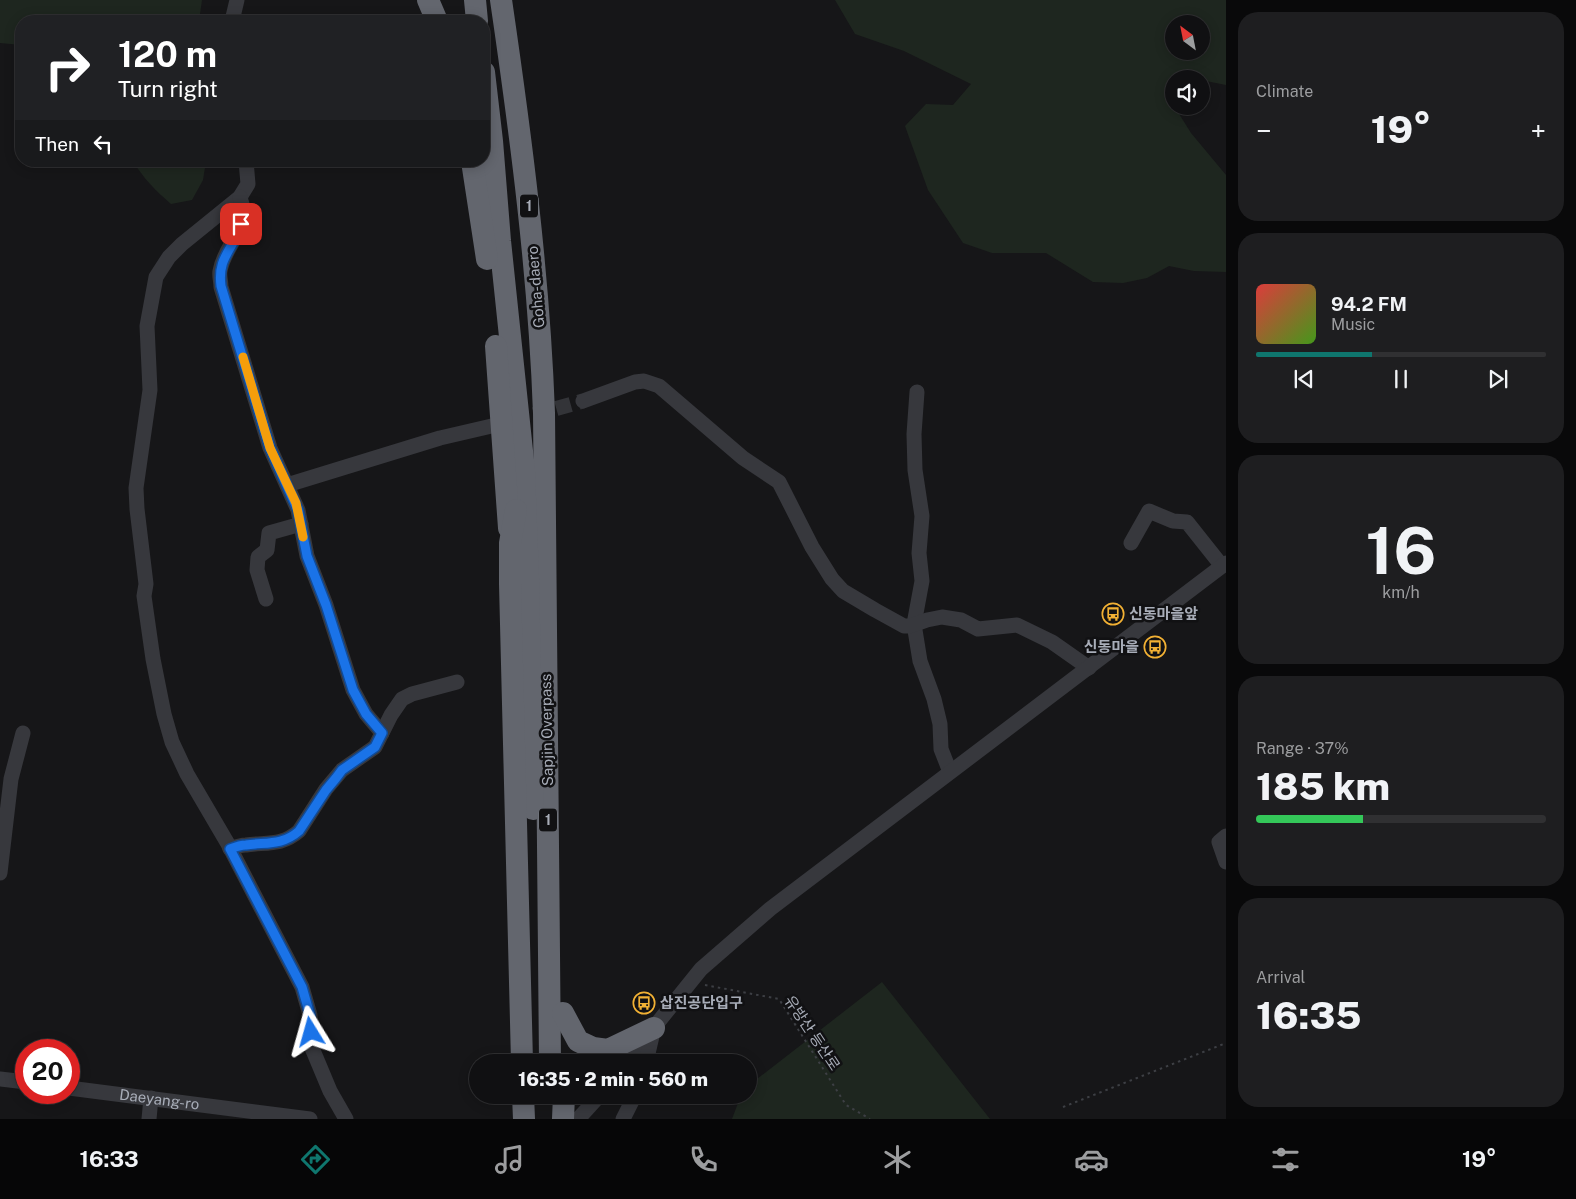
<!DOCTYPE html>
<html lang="en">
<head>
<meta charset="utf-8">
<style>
	body { margin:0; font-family:"Public Sans","Noto Sans KR",sans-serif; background:#1e1e20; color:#f1f3f6; height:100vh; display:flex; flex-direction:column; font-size:19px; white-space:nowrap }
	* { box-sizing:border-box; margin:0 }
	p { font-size:16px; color:#9c9d9f }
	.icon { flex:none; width:28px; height:28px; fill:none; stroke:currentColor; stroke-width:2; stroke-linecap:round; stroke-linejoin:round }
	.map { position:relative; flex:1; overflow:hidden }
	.sheet { display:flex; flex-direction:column; gap:12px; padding:12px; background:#09090a; width:350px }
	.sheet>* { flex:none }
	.hud { position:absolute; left:15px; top:15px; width:475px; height:152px; border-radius:20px; box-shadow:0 2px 12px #0003,0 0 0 1px #303032; background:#202124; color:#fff; overflow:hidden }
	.needle { width:32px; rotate:328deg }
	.controls { position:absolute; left:1165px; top:15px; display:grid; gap:10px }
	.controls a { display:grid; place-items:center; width:45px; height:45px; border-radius:50%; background:#101012; box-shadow:0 2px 12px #0003,0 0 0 1px #303032; font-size:25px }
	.speed { position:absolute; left:15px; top:1039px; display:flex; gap:10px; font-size:25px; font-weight:700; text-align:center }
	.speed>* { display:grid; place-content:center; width:65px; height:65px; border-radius:50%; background:#101012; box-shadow:0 2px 12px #0003,0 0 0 1px #303032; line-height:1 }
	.speed .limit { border:8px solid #d22; background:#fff; color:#111 }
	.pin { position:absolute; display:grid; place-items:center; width:42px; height:42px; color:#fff; margin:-21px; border-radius:10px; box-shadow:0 2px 8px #0006 }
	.me { position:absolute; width:55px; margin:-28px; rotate:352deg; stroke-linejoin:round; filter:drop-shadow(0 0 4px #0008) }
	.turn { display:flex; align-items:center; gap:18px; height:105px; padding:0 20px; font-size:22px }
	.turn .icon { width:65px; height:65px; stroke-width:2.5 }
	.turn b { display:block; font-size:35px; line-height:42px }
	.then { display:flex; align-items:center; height:48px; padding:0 20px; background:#0003; gap:10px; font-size:19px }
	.big { font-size:38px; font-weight:800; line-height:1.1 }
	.sheet .card { flex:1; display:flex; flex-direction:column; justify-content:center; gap:8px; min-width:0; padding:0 18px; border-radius:20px; background:#1e1e20 }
	.sheet .dial { align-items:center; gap:0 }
	.dial b { font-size:65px; line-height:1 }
	.song { display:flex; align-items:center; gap:15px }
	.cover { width:60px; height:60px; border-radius:8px; background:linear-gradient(135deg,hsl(0 70% 55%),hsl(100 70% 35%)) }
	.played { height:5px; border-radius:2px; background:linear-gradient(90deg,#0f766e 40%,#303032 40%) }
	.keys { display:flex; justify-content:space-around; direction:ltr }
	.heat { display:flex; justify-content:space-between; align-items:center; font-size:28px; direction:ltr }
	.charge { height:8px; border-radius:4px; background:linear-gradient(90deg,#34c759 37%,#303032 0) }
	.trip { position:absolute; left:469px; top:1054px; width:288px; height:50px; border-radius:25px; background:#101012; box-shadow:0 2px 12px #0003,0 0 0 1px #303032; font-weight:800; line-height:50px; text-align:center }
	.tabs { display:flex; height:80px; justify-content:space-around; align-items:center; background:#060607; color:#9c9d9f }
	.tabs .icon { width:35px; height:35px }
	.tabs .selected { color:#0f766e }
	.tabs b { font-size:22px; color:#f1f3f6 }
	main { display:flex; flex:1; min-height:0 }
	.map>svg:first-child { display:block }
	.green { fill:#1e261f; fill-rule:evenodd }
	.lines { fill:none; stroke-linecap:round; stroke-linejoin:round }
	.minor-tunnel { stroke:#333438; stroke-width:15; stroke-dasharray:15 8; stroke-linecap:butt }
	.path { stroke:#3d3f44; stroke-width:2; stroke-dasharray:2.5 4; stroke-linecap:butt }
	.minor { stroke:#37383d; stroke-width:15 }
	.highway { stroke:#63666e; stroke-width:22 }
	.route-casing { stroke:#114b97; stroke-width:12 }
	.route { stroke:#1a73e8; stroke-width:9 }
	.slow { stroke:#f59e0b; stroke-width:9 }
	.labels { text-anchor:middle; stroke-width:5; stroke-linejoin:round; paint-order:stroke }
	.shield { fill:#111113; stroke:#7b7e86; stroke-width:1 }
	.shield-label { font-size:14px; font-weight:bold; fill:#a8adb8 }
	.street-label { font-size:15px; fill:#a8adb8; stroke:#111113 }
	.poi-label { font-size:15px; font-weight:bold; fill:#a8adb8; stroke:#111113; text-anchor:start }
</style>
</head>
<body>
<main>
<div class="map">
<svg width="1226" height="1119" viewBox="0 0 1226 1119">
	<rect width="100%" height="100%" fill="#161618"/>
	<g class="green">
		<polygon points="0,0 202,0 199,21 21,21 21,45 0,43"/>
		<path d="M835,0h391v85l-25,-5v-1h-27v27h2v3l15,24 35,42v97l-32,-1 -25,-5 -22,12 -24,5 -30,-1 -47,-29h-54l-29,-10 -35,-53 -23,-64 21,-22 27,1 18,-21 -67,-33 -49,-17zM1174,24h27v27h-27z"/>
		<path d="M133,161h73l-3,19 -11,20 -21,4c-15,-13 -28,-26 -38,-43z"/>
		<polygon points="882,982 990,1119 732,1119 741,1095 748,1095 748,1086"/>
	</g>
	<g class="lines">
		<polyline class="minor-tunnel" points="512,421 583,401"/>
		<g class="path">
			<polyline points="705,985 779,999 846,1105 870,1119"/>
			<polyline points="1063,1107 1226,1043"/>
		</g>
		<g class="minor">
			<polyline points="232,21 237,0"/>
			<polyline points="246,161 248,184 240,197 182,244 169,257 156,277 147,326 150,390 136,488 137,509 146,584 144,596 153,659 164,714 172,742 187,774 228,844 302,987 310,1015 312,1048 330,1091 346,1119"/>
			<path d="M240,197c12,33 -15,45 -20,74 -1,5 1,10 1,16l49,161 28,62 9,46 19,49 27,85 13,24 16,19"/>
			<polyline points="917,392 914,434 915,470 922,516 919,553 922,581 914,624 920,661 934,699 940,724 941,749 950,772"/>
			<polyline points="583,401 635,382 644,381 659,386 743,458 779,482 812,547 832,579 843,591 875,610 904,626 910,626 927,620 942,617 961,620 978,629 1017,625 1052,642 1089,668"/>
			<polyline points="287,485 440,438 496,425"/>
			<polyline points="1131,543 1149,511 1173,521 1187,522 1222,566"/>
			<polyline points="266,599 257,570 258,557 267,550 269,533 301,524"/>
			<polyline points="1226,836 1219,842 1226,862"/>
			<path d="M230,849c5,-2 11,-4 16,-4 20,-3 36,1 53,-14l27,-42 16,-19 33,-23 16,-32 11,-16 10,-5 45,-12"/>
			<polyline points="0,873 11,779 23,733"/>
			<polyline points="626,1062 701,969 770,909 1226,563"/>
			<polyline points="646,1062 653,1032"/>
			<polyline points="0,1079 26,1082"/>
			<path id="s1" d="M69,1088l241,31"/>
			<polyline points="149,1119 151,1098"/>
			<polyline points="578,1119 600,1095"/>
			<polyline points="623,1119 635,1095"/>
		</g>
		<g class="highway">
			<polyline points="428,0 437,21"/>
			<polyline points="475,0 477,21"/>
			<path d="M501,0c20,137 38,274 43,413l6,649"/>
			<polyline points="484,72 492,141 500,241 524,470 528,577 533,809"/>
			<polyline points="472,161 487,259"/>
			<polyline points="496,346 509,528"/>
			<polyline points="516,510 510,543 510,584 522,1062"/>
			<polyline points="563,1013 578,1041 593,1048 608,1050 654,1028"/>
			<polyline points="523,1095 524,1119"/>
			<polyline points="563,1119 564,1095"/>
		</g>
	</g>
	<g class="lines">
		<g class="route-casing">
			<path id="route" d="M241,224c-7,26 -24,32 -20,62l49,162 28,62 9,46 19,49 27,85 13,24 16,19 -7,14 -33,23 -6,8 -10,12 -27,41c-17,15 -33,11 -53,14 -5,0 -11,2 -16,4l72,138 8,28 1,17"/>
		</g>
		<use href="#route" class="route"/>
		<polyline class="slow" points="243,357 270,448 296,503 303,537"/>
	</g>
	<defs>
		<g id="bus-ring" transform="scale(1.125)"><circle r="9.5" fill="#111113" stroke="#f2b134" stroke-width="1.5"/><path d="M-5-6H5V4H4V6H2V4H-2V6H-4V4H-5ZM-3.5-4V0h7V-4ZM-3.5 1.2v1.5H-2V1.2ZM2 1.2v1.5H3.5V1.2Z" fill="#f2b134"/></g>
	</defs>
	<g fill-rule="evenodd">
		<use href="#bus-ring" x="1113" y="614"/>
		<use href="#bus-ring" x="1155" y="647"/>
		<use href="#bus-ring" x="644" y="1003"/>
	</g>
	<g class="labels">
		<g class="shield">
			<rect x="520" y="194.5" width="18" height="23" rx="4"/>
			<rect x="539" y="808.5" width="18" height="23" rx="4"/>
		</g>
		<g class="shield-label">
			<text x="529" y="211">1</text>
			<text x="548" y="825">1</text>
		</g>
		<g class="street-label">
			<text transform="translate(536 287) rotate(-95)" y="5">Goha-daero</text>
			<text transform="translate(547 730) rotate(-91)" y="5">Sapjin Overpass</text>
			<text transform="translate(812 1033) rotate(56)" y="5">유방산 등산로</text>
			<text dy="5" stroke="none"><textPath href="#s1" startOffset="91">Daeyang-ro</textPath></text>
		</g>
		<g class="poi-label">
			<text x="1129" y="619">신동마을앞</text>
			<text x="1139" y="652" text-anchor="end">신동마을</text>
			<text x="660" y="1008">삽진공단입구</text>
		</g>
	</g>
</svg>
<div class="controls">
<a><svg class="needle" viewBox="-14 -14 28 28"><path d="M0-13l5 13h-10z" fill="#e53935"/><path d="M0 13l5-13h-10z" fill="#9c9d9f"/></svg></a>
<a><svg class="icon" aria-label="sound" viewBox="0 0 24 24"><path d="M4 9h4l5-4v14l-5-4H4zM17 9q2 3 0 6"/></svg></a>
</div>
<div class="speed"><div class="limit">20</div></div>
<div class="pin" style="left:241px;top:224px;background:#d93025"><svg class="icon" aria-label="arrive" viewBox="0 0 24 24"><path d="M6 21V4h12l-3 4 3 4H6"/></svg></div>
<svg class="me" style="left:311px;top:1032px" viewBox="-20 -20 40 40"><path d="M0-17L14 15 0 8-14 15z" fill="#1a73e8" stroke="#fff" stroke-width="4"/></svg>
<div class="trip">16:35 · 2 min · 560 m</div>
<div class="hud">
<div class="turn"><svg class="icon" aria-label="right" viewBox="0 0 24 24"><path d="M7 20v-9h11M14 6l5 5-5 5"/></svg><div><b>120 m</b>Turn right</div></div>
<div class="then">Then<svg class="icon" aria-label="left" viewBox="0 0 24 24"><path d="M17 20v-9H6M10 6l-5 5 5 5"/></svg></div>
</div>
</div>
<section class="sheet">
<div class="card"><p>Climate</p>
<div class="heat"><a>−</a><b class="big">19°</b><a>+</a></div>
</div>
<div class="card">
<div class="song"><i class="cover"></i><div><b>94.2 FM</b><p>Music</p></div></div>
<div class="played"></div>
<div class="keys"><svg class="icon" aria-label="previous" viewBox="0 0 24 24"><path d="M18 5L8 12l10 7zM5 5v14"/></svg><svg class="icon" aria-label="pause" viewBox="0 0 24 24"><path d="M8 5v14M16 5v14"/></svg><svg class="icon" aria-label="next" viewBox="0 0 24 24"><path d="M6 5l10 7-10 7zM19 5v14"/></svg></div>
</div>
<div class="card dial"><b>16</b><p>km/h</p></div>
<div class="card"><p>Range · 37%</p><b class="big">185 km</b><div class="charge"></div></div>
<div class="card"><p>Arrival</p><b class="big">16:35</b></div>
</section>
</main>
<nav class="tabs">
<b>16:33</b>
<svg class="icon selected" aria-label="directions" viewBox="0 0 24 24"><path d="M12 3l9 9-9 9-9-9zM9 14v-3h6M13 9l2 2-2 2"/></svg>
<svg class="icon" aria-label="music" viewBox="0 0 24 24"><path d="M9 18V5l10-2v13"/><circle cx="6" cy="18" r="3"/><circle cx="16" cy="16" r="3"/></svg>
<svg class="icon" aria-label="phone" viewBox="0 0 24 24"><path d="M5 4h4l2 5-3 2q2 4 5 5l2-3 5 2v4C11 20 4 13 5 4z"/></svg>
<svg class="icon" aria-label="climate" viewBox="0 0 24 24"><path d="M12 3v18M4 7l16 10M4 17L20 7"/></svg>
<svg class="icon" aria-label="car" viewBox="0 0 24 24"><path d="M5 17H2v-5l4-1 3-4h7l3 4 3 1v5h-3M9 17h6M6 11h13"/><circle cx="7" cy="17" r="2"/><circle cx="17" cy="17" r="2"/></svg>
<svg class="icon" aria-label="filters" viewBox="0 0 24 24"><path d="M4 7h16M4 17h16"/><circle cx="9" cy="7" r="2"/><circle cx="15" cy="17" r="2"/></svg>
<b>19°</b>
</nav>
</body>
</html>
